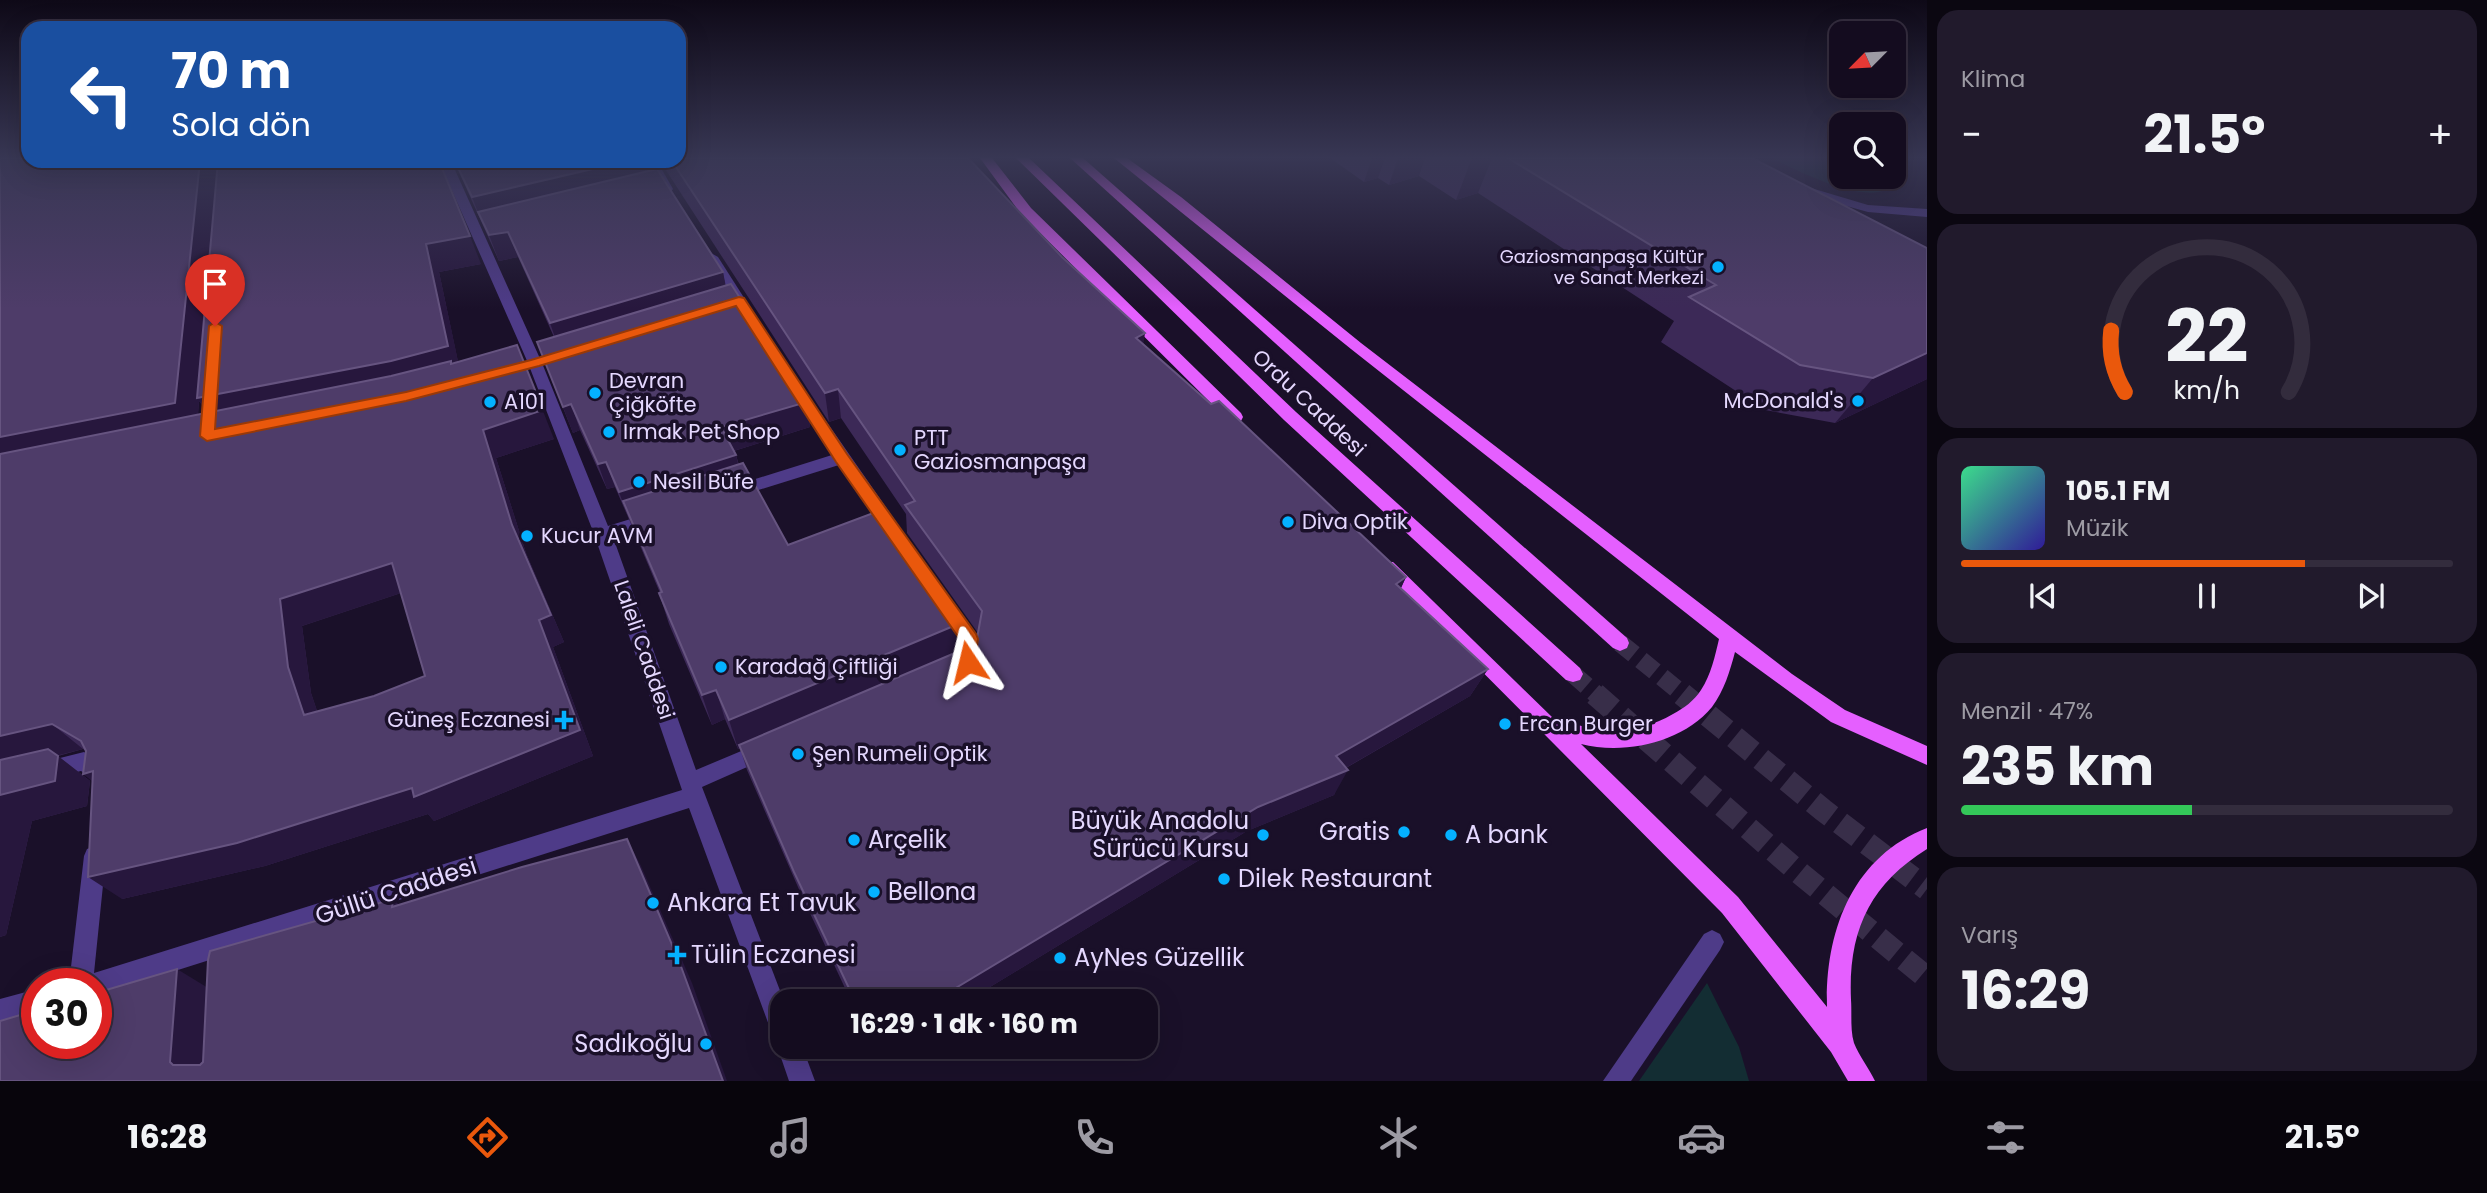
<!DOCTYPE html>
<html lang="tr">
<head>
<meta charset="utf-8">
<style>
	body { margin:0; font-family:Poppins,sans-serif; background:#211a2c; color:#f1f3f6; height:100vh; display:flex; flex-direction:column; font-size:26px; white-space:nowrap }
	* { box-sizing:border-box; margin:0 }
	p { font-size:23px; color:#9d9ba4 }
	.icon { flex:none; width:38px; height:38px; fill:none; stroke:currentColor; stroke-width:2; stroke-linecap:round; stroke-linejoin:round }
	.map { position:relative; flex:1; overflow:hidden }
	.sheet { display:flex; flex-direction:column; gap:10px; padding:10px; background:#0b0711; width:560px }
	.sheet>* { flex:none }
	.banner { position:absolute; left:21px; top:21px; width:665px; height:147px; border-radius:21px; box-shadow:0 7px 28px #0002,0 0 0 2px #332c3d; background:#1a4fa0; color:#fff; overflow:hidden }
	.needle { width:46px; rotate:246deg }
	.controls { position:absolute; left:1829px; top:21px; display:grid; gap:14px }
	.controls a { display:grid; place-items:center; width:77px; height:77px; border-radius:14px; background:#140c1f; box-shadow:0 7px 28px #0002,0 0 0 2px #332c3d; font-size:35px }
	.speed { position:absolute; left:21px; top:968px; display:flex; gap:14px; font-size:35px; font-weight:700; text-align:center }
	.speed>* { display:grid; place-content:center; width:91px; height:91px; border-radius:50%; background:#140c1f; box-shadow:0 7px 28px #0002,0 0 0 2px #332c3d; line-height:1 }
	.speed .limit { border:10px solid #d22; background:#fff; color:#111 }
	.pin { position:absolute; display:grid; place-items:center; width:60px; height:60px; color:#fff; margin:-72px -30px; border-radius:50% 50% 50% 0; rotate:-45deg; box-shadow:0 0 7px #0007 }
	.pin .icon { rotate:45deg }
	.me { position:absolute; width:77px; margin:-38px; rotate:350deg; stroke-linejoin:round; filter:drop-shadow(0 0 5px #0008) }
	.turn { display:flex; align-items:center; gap:24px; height:147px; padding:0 35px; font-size:32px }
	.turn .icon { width:91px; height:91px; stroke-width:2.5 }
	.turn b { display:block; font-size:49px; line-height:60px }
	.big { font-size:52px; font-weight:700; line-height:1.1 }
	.sheet .widget { flex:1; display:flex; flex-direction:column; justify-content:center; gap:10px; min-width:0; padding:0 24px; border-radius:21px; background:#211a2c }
	.sheet .dial { align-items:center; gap:0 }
	.dial svg { height:182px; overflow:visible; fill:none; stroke:#332c3d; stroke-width:7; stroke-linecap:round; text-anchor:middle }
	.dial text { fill:#f1f3f6; stroke:none }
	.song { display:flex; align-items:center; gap:21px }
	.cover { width:84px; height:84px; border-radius:10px; background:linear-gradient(135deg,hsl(150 70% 55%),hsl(250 70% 35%)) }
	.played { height:7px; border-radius:4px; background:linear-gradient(90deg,#ea580c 70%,#332c3d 70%) }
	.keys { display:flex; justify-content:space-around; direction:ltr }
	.heat { display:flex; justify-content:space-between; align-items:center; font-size:38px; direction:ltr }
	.charge { height:10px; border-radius:5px; background:linear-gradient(90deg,#34c759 47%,#332c3d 0) }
	.trip { position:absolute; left:770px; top:989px; width:388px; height:70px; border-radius:21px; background:#140c1f; box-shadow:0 7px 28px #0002,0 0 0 2px #332c3d; font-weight:700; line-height:70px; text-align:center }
	.dock { display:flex; height:112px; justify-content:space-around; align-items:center; background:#08050c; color:#9d9ba4 }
	.dock .icon { width:49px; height:49px }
	.dock .selected { color:#ea580c }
	.dock b { font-size:32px; color:#f1f3f6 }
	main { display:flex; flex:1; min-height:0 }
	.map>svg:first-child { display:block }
	.green { fill:#132d33 }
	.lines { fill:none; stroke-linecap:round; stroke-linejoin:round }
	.major-tunnel-far1 { stroke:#382e49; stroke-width:18; stroke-dasharray:18 9; stroke-linecap:butt }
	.major-tunnel { stroke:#382e49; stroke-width:23; stroke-dasharray:23 11; stroke-linecap:butt }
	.minor { fill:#4e3b88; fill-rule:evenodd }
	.major { fill:#e55fff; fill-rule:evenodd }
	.wall { fill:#3c2957; fill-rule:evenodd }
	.shaded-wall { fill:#27173d }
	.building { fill:#4e3c69; stroke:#665480; stroke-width:2; fill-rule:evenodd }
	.route { fill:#ea580c; stroke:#983908; stroke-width:2 }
	.poi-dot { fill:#04b1ff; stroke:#1a1029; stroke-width:2.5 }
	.labels { text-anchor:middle; stroke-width:7; stroke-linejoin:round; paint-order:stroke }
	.far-poi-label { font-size:18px; fill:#e5d8ff; stroke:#1a1029; text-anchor:end }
	.poi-label { font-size:21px; fill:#e5d8ff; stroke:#1a1029; text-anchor:start }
	.street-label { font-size:21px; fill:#e5d8ff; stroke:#1a1029 }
	.near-poi-label { font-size:24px; fill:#e5d8ff; stroke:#1a1029; text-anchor:start }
	.near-street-label { font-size:24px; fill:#e5d8ff; stroke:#1a1029 }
</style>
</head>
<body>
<main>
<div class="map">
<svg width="1927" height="1081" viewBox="0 0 1927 1081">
	<rect width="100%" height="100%" fill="#1a1029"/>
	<g class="green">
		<path d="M1772,158h69v19h51l3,5c-3,3 -9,8 -13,9 -27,9 -87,-21 -110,-33z"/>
		<polygon points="1707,983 1739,1047 1749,1081 1639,1081"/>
	</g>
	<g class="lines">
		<g class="major-tunnel-far1">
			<polyline points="1620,643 1684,695"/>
			<polyline points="1573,674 1597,695"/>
		</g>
		<g class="major-tunnel">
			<polyline points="1595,694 1796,870 1927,978"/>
			<polyline points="1682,694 1823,810 1927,889"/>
		</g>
		<g class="minor">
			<polygon points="439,161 451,161 542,363 608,526 653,512 659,514 662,518 659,522 613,537 696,770 765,741 772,744 775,750 772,756 702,787 784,1001 782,1046 802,1046 815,1081 789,1081 777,1046 779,1039 773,1037 770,1028 689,808 96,996 96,984 69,984 84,856 87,849 95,846 103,849 106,856 94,973 682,790 594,534 528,363"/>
			<polygon points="645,161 657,161 673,189 671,192 663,192"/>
			<polygon points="1811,188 1868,205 1927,209 1927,217 1868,212 1807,195 1805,192"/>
			<polygon points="711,253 718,257 748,304 746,307 741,308 734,304 704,257"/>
			<polygon points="794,381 799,382 899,526 902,531 899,536 887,536 839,465 733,498 727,496 725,492 727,488 832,455 786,386"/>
			<polygon points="943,595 949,597 979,639 975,668 960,674 953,672 950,666 959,658 960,640 934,602 937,597"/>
			<polygon points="84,752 108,767 111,774 108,781 101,783 81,771 0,791 0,773"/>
			<polygon points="1712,930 1720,934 1724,942 1720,950 1631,1081 1603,1081 1704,934"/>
			<polygon points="37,989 37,1013 0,1023 0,999"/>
		</g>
		<g class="major">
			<polygon points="980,158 992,158 1031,208 1241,413 1243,417 1241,421 1229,421 1021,214"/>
			<polygon points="1016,158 1029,158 1296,412 1580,668 1583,674 1580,680 1573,682 1566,680 1284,420"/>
			<polygon points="1070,158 1083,158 1627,638 1629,643 1627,648 1620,651 1613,648"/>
			<path d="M1114,158h13l54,39 180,146 431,331 53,36 82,36v19l-96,-43 -96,-70c-5,19 -11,39 -23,55 -30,36 -88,48 -131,37l157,153 89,110c-2,-75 25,-150 100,-179v21c-58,36 -79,83 -76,151 1,13 -1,30 3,43 5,13 15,25 21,38h-27l-17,-29 -109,-139 -344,-346 3,-5h12l160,156c41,14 81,19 120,-4 11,-6 21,-13 28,-24 10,-15 14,-34 18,-51l-368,-290z"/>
		</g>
	</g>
	<g class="wall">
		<path d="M0,158l481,106 -42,8 19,90 96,77 -58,19 30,95 38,89 -11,5 40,109 -159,65 -6,-7 -163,52 -143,33 -36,-148 -3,-2 -25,7 32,25 -3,25 -55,15 -26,114 -6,2zM199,401l9,11 -10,2zM401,593l24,83 -51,20 -57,15 -6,-18 -9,-67z"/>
		<polygon points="1330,158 1752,158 1927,248 1927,379 1835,423 1765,410 1661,342 1674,321 1478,193 1456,200 1419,176 1389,185 1378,178 1364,182"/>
		<polygon points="454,161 650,161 653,170 723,272 725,285 807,402 810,427 734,451 736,455 739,465 788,545 957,641 957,652 976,644 978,633 907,533 906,514 841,418 829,422 660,161 982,174 1144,344 1406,577 1401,588 1488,669 1470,696 1346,768 1334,795 1247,831 967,1001 851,1001 801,894 747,770 740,748 738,749 725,719 712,725 669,624 659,593 660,593 628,517 615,487 607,489 580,430 573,433 537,342 554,337 518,257 499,261"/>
	</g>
	<g class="shaded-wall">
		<polygon points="1372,158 1385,158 1378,178 1364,182"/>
		<polygon points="1398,158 1425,158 1419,176 1389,185"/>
		<polygon points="1472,158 1492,158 1478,193 1456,200"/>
		<polygon points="200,161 218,161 426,244 470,236 481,264 439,272 461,375 218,427 199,401 197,432 0,471 0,437"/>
		<polygon points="627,161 650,161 656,183 478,212 483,225 472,197"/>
		<polygon points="508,232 518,257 499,261 489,235"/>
		<polygon points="723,272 728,297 559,349 550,323"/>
		<polygon points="1145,333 1141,362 1136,338"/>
		<polygon points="517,345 554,439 496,458 526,553 564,642 553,647 593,756 434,821 428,814 265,866 122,899 88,877 539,620 512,525 483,430"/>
		<polygon points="1927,353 1927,379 1835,423 1873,378"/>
		<polygon points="838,389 841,418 829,422 825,393"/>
		<polygon points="807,402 810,427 727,453 721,427"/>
		<polygon points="571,404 580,430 573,433 563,407"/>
		<polygon points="736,455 742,480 623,501 628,517 619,492"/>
		<polygon points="606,462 615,487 607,489 598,464"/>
		<polygon points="392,563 410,590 302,626 311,693 327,740 304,715 288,667 280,599"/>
		<polygon points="1406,577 1393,605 1396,584"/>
		<polygon points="957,610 956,655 738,749 729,720"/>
		<polygon points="1488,669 1470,696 1328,778 1348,770 1334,795 1247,831 967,1001 934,1001 1258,807 1336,756"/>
		<polygon points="716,690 725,719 712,725 702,695"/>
		<polygon points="52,724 83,749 0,770 0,736"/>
		<polygon points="58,756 90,781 87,806 32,821 6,935 0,937 0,795"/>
		<polygon points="93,771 114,798 83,774"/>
		<polygon points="627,839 641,866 692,983 727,1081 723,1081"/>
		<polygon points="393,899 418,923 392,907"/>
		<polygon points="177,969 213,991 206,1081 173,1065 170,1062"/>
		<polygon points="874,1046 892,1046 876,1056"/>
	</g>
	<g class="building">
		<polygon points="0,158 28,158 28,161 200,161 175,403 0,437"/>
		<polygon points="679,158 968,158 1062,257 1145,333 1136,338 1211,404 1219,401 1352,526 1406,577 1396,584 1488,669 1336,756 1348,770 1258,807 934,1001 855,1001 794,872 739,745 976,644 982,611 905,505 915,501 838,389 825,393 672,161 679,161"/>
		<polygon points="1508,158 1752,158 1927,248 1927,353 1873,378 1800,365 1689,297 1716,285"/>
		<polygon points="218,161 439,161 470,236 426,244 448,346 391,361 197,398"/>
		<polygon points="455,161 627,161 472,197"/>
		<polygon points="657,169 723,272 550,323 508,232 489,235 478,212"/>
		<polygon points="731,284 807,402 721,427 736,455 619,492 606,462 598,464 571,404 563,407 537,342"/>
		<path d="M517,345l26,65 -60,20 29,95 39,90 -12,5 41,110 -166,67 -2,-9 -175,55 -149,34 5,-106 -10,3 3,-23 -5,-10 -29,-17 -52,12v-282l391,-78 60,-15v3zM392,563l33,113 -51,20 -70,19 -16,-48 -8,-68z"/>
		<polygon points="743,463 788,545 884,509 957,610 956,625 729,720 716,690 702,695 659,593 662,592 623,501"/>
		<polygon points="48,749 58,756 55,781 0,795 0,760"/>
		<polygon points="627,839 679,961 723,1081 0,1081 0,1021 37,1010 37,1043 96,1043 96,993 177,969 170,1062 173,1065 200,1065 203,1062 208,960 210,951 393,899 392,907 522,867"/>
	</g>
	<linearGradient id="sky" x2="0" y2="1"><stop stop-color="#0e0917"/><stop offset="0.51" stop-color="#383754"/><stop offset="1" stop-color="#383754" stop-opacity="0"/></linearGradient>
	<rect width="1927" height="309" fill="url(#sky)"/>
	<polygon class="route" points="739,297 744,298 847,454 976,634 978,639 974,667 968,669 962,667 960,662 961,641 836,462 736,306 539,366 406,401 207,441 200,436 209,326 215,322 222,326 215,429 406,392 531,360"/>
	<g class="poi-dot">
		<circle cx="1718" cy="267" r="7"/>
		<circle cx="595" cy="393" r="7"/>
		<circle cx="1858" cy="401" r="7"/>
		<circle cx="490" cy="402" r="7"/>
		<circle cx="609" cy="432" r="7"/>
		<circle cx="900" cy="450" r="7"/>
		<circle cx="639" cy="482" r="7"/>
		<circle cx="1288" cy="522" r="7"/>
		<circle cx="527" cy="536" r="7"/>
		<circle cx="721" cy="667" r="7"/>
		<path d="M560.5 709.5h7v7h7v7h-7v7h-7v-7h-7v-7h7z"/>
		<circle cx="1505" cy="724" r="7"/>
		<circle cx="798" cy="754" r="7"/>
		<circle cx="1404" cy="832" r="7"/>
		<circle cx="1263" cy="835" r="7"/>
		<circle cx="1451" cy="835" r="7"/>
		<circle cx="854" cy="840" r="7"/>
		<circle cx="1224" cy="879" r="7"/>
		<circle cx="874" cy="892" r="7"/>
		<circle cx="653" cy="903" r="7"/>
		<path d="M673.5 944.5h7v7h7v7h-7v7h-7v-7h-7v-7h7z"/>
		<circle cx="1060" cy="958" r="7"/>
		<circle cx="706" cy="1044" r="7"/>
	</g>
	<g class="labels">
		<g class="far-poi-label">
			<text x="1704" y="263">Gaziosmanpaşa Kültür<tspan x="1704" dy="21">ve Sanat Merkezi</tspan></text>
		</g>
		<g class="poi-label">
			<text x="609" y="388">Devran<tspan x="609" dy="24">Çiğköfte</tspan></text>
			<text x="1844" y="408" text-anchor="end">McDonald's</text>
			<text x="504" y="409">A101</text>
			<text x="623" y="439">Irmak Pet Shop</text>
			<text x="914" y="445">PTT<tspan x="914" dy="24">Gaziosmanpaşa</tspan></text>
			<text x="653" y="489">Nesil Büfe</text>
			<text x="1302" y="529">Diva Optik</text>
			<text x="541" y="543">Kucur AVM</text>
			<text x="735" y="674">Karadağ Çiftliği</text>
			<text x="550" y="727" text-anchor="end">Güneş Eczanesi</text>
			<text x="1519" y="731">Ercan Burger</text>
			<text x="812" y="761">Şen Rumeli Optik</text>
		</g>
		<g class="street-label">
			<text transform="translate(1309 403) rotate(43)" y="7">Ordu Caddesi</text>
			<text transform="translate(644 650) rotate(71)" y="7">Laleli Caddesi</text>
		</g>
		<g class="near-poi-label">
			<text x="1249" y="829" text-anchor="end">Büyük Anadolu<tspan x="1249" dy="28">Sürücü Kursu</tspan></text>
			<text x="1390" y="840" text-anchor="end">Gratis</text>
			<text x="1465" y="843">A bank</text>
			<text x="868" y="848">Arçelik</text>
			<text x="1238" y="887">Dilek Restaurant</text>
			<text x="888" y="900">Bellona</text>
			<text x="667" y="911">Ankara Et Tavuk</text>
			<text x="691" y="963">Tülin Eczanesi</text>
			<text x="1074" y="966">AyNes Güzellik</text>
			<text x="692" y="1052" text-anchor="end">Sadıkoğlu</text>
		</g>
		<g class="near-street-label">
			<text transform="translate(396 891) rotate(-18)" y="8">Güllü Caddesi</text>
		</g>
	</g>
</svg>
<div class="controls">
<a><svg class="needle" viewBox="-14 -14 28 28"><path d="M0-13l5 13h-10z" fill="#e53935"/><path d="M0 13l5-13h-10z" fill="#9d9ba4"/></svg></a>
<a><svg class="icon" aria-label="search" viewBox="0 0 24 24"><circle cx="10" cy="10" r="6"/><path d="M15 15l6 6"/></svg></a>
</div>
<div class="speed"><div class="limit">30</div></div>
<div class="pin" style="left:215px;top:326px;background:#d93025"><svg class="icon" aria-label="arrive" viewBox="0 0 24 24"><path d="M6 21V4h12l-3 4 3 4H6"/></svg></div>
<svg class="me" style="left:968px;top:662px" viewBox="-20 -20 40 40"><path d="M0-17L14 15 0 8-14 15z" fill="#ea580c" stroke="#fff" stroke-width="4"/></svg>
<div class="trip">16:29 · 1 dk · 160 m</div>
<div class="banner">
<div class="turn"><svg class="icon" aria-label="left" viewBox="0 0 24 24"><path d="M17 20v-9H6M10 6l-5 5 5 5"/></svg><div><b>70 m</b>Sola dön</div></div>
</div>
</div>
<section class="sheet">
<div class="widget"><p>Klima</p>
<div class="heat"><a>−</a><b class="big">21.5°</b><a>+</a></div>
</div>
<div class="widget dial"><svg viewBox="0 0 100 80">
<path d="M14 69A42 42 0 1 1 86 69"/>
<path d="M14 69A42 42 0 0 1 8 42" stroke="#ea580c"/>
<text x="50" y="56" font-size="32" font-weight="700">22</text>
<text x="50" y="72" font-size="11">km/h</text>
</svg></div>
<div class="widget">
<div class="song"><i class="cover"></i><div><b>105.1 FM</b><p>Müzik</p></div></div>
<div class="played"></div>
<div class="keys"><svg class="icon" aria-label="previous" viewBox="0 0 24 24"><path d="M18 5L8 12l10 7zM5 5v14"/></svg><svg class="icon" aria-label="pause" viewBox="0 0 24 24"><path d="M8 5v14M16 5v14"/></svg><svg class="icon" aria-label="next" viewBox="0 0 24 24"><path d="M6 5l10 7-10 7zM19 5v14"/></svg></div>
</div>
<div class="widget"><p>Menzil · 47%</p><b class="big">235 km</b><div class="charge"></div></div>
<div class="widget"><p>Varış</p><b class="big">16:29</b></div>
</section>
</main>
<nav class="dock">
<b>16:28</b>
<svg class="icon selected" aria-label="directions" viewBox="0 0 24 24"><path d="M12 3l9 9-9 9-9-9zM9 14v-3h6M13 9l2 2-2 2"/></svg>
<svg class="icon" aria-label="music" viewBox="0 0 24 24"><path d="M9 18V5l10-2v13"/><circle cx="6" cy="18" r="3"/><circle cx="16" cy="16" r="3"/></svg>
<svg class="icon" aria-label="phone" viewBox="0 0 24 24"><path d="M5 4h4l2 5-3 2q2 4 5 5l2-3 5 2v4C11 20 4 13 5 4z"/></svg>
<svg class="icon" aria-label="climate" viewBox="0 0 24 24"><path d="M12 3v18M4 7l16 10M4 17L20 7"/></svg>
<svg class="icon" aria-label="car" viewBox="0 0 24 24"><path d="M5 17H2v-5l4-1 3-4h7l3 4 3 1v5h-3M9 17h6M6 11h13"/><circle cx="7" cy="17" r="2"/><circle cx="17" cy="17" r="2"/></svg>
<svg class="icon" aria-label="filters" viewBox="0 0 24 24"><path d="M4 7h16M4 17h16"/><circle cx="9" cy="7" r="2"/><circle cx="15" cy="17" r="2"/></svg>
<b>21.5°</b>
</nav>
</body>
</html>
